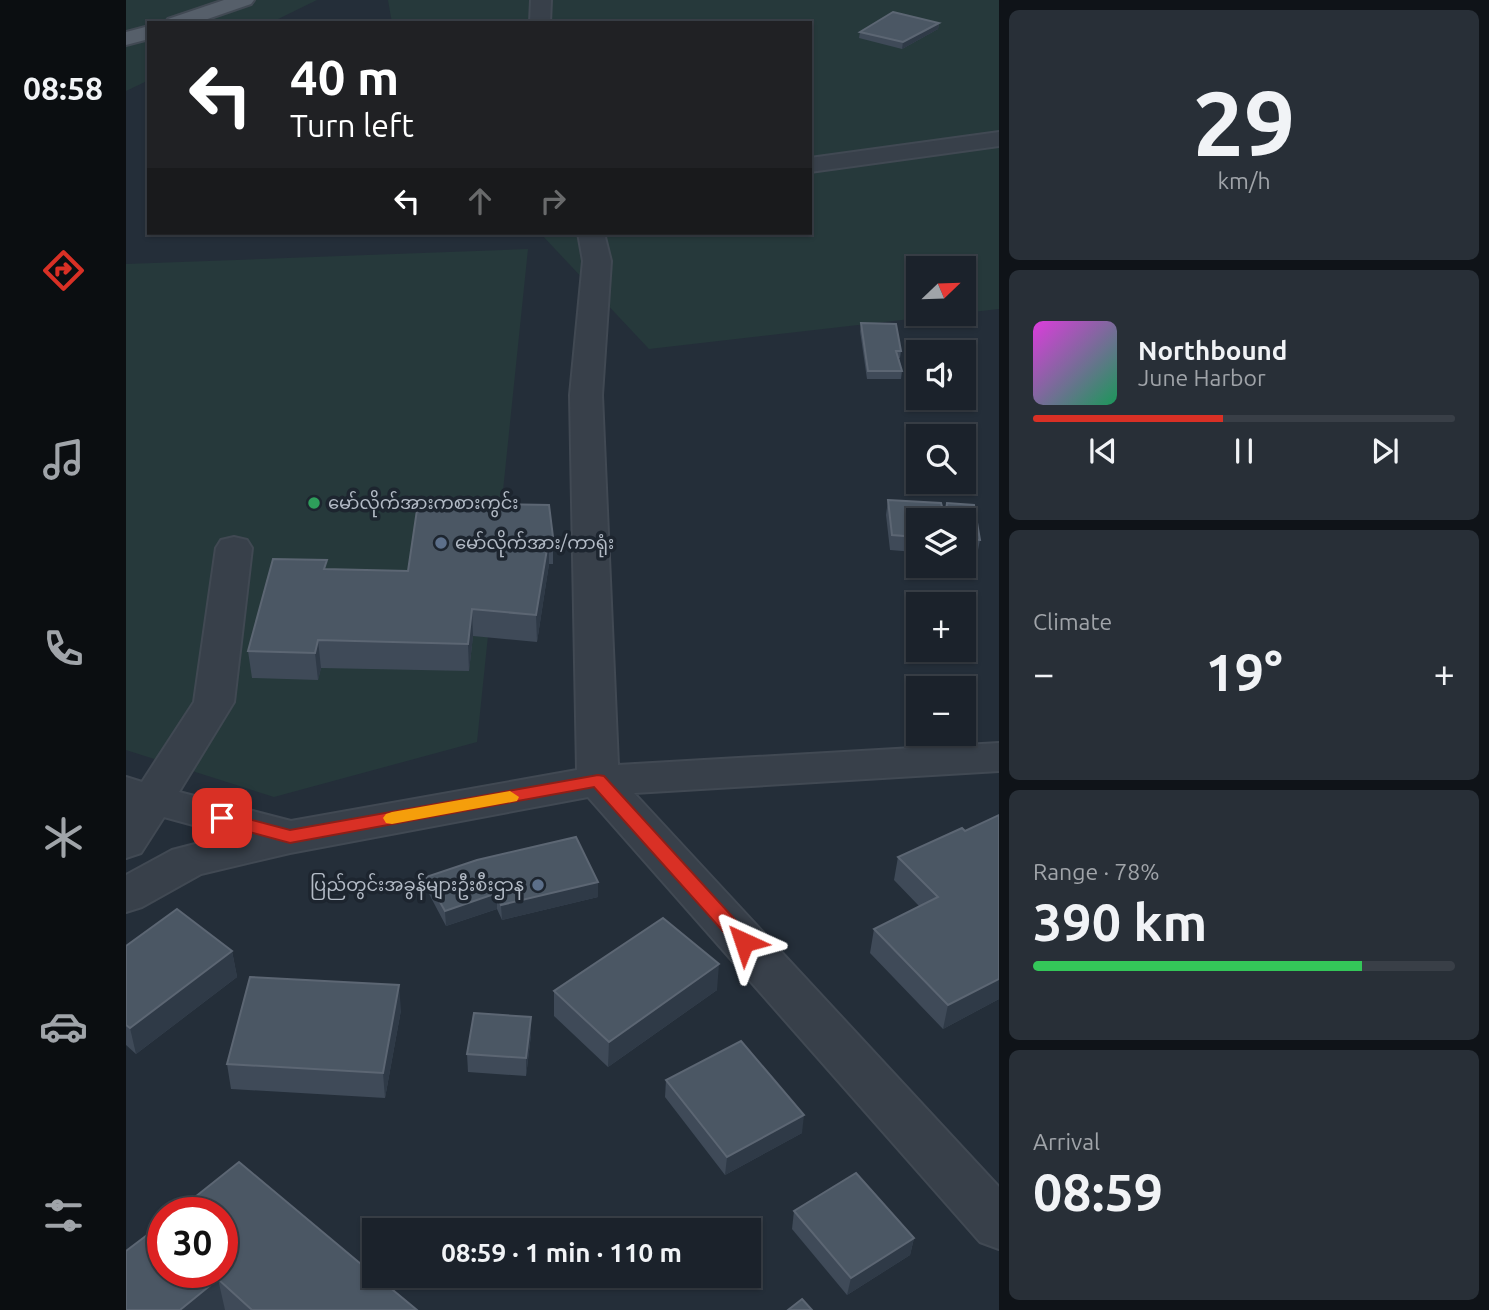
<!DOCTYPE html>
<html lang="en">
<head>
<meta charset="utf-8">
<style>
	body { margin:0; font-family:Ubuntu,"Noto Sans Myanmar",sans-serif; background:#282f37; color:#f1f3f6; height:100vh; display:flex; flex-direction:column; font-size:26px; white-space:nowrap }
	* { box-sizing:border-box; margin:0 }
	p { font-size:23px; color:#a0a4a9 }
	.icon { flex:none; width:38px; height:38px; fill:none; stroke:currentColor; stroke-width:2; stroke-linecap:round; stroke-linejoin:round }
	.map { position:relative; flex:1; overflow:hidden }
	.panel { display:flex; flex-direction:column; gap:10px; padding:10px; background:#0f1318; width:490px }
	.panel>* { flex:none }
	.guide { position:absolute; left:21px; top:21px; width:665px; height:214px; border-radius:0px; box-shadow:0 2px 5px #0004,0 0 0 2px #393f47; background:#202124; color:#fff; overflow:hidden }
	.needle { width:46px; rotate:67deg }
	.fabs { position:absolute; left:780px; top:256px; display:grid; gap:14px }
	.fabs a { display:grid; place-items:center; width:70px; height:70px; border-radius:0px; background:#1b222b; box-shadow:0 2px 5px #0004,0 0 0 2px #393f47; font-size:35px }
	.speed { position:absolute; left:21px; top:1197px; display:flex; gap:14px; font-size:35px; font-weight:700; text-align:center }
	.speed>* { display:grid; place-content:center; width:91px; height:91px; border-radius:50%; background:#1b222b; box-shadow:0 2px 5px #0004,0 0 0 2px #393f47; line-height:1 }
	.speed .limit { border:10px solid #d22; background:#fff; color:#111 }
	.pin { position:absolute; display:grid; place-items:center; width:60px; height:60px; color:#fff; margin:-30px; border-radius:14px; box-shadow:0 4px 10px #0006 }
	.me { position:absolute; width:77px; margin:-38px; rotate:318deg; stroke-linejoin:round; filter:drop-shadow(0 0 5px #0008) }
	.turn { display:flex; align-items:center; gap:24px; height:147px; padding:0 28px; font-size:32px }
	.turn .icon { width:91px; height:91px; stroke-width:2.5 }
	.turn b { display:block; font-size:49px; line-height:60px }
	.lanes { display:flex; align-items:center; height:66px; padding:0 28px; background:#0003; justify-content:center; gap:35px; direction:ltr }
	.lanes .off { opacity:.35 }
	.big { font-size:52px; font-weight:700; line-height:1.1 }
	.panel .card { flex:1; display:flex; flex-direction:column; justify-content:center; gap:10px; min-width:0; padding:0 24px; border-radius:10px; background:#282f37 }
	.panel .dial { align-items:center; gap:0 }
	.dial b { font-size:91px; line-height:1 }
	.song { display:flex; align-items:center; gap:21px }
	.cover { width:84px; height:84px; border-radius:10px; background:linear-gradient(135deg,hsl(300 70% 55%),hsl(150 70% 35%)) }
	.played { height:7px; border-radius:4px; background:linear-gradient(90deg,#d93025 45%,#393f47 45%) }
	.keys { display:flex; justify-content:space-around; direction:ltr }
	.heat { display:flex; justify-content:space-between; align-items:center; font-size:38px; direction:ltr }
	.charge { height:10px; border-radius:5px; background:linear-gradient(90deg,#34c759 78%,#393f47 0) }
	.trip { position:absolute; left:236px; top:1218px; width:399px; height:70px; border-radius:0px; background:#1b222b; box-shadow:0 2px 5px #0004,0 0 0 2px #393f47; font-weight:700; line-height:70px; text-align:center }
	main { display:flex; flex:1; min-height:0 }
	.tabs { display:flex; flex-direction:column; width:126px; justify-content:space-around; align-items:center; background:#0b0e11; color:#a0a4a9 }
	.tabs .icon { width:49px; height:49px }
	.tabs .active { color:#d93025 }
	.tabs b { font-size:32px; color:#f1f3f6 }
	.map>svg:first-child { display:block }
	.green { fill:#26393b }
	.lines { fill:none; stroke-linecap:round; stroke-linejoin:round }
	.minor-casing { stroke:#414953; stroke-width:4 }
	.major-casing { stroke:#414953; stroke-width:4 }
	.minor { fill:#38404a; fill-rule:evenodd }
	.major { fill:#565f6a; fill-rule:evenodd }
	.wall { fill:#3f4a58 }
	.shaded-wall { fill:#2f3a47 }
	.building { fill:#4b5764; stroke:#5c6673; stroke-width:2 }
	.route { fill:#d93025; stroke:#8d1f18; stroke-width:2 }
	.slow { fill:#f59e0b }
	.leisure-dot { fill:#2e9e5b; stroke:#1d252f; stroke-width:2.5 }
	.service-dot { fill:#5c6f8a; stroke:#1d252f; stroke-width:2.5 }
	.labels { text-anchor:middle; stroke-width:7; stroke-linejoin:round; paint-order:stroke }
	.poi-label { font-size:18px; fill:#b3bbc6; stroke:#1d252f; text-anchor:start }
</style>
</head>
<body>
<main>
<nav class="tabs">
<b>08:58</b>
<svg class="icon active" aria-label="directions" viewBox="0 0 24 24"><path d="M12 3l9 9-9 9-9-9zM9 14v-3h6M13 9l2 2-2 2"/></svg>
<svg class="icon" aria-label="music" viewBox="0 0 24 24"><path d="M9 18V5l10-2v13"/><circle cx="6" cy="18" r="3"/><circle cx="16" cy="16" r="3"/></svg>
<svg class="icon" aria-label="phone" viewBox="0 0 24 24"><path d="M5 4h4l2 5-3 2q2 4 5 5l2-3 5 2v4C11 20 4 13 5 4z"/></svg>
<svg class="icon" aria-label="climate" viewBox="0 0 24 24"><path d="M12 3v18M4 7l16 10M4 17L20 7"/></svg>
<svg class="icon" aria-label="car" viewBox="0 0 24 24"><path d="M5 17H2v-5l4-1 3-4h7l3 4 3 1v5h-3M9 17h6M6 11h13"/><circle cx="7" cy="17" r="2"/><circle cx="17" cy="17" r="2"/></svg>
<svg class="icon" aria-label="filters" viewBox="0 0 24 24"><path d="M4 7h16M4 17h16"/><circle cx="9" cy="7" r="2"/><circle cx="15" cy="17" r="2"/></svg>
</nav>
<div class="map">
<svg width="873" height="1310" viewBox="0 0 873 1310">
	<rect width="100%" height="100%" fill="#242e39"/>
	<g class="green">
		<polygon points="0,0 191,0 144,23 23,23 23,80 0,91"/>
		<polygon points="262,0 873,0 873,309 838,313 838,268 793,268 793,313 837,313 523,349 414,233 684,233 684,23 266,23"/>
		<polygon points="402,249 351,742 148,797 0,750 0,264"/>
	</g>
	<g class="lines">
		<g class="minor-casing">
			<g id="minor">
				<polygon points="405,0 425,0 424,23 404,23"/>
				<polygon points="873,132 873,146 684,172 684,158"/>
				<polygon points="452,233 478,233 485,261 476,395 492,765 873,743 873,771 508,793 873,1187 873,1249 854,1242 462,797 164,853 75,874 16,907 0,912 0,875 46,850 104,835 38,817 15,853 0,858 0,777 16,782 68,702 90,548 95,540 108,537 121,540 126,548 108,702 53,792 165,821 451,770 444,395 457,261"/>
			</g>
		</g>
		<g class="major-casing">
			<g id="major">
				<polygon points="98,0 128,0 125,4 70,23 39,23 42,19"/>
				<polygon points="23,26 23,39 0,45 0,32"/>
			</g>
		</g>
		<use href="#minor" class="minor"/>
		<use href="#major" class="major"/>
	</g>
	<g class="wall">
		<polygon points="813,23 812,29 776,49 733,38 734,32"/>
		<polygon points="735,323 775,351 774,358 773,358 776,371 775,379 741,379 734,331"/>
		<polygon points="762,500 815,503 819,515 821,503 848,505 854,540 851,555 838,554 838,520 793,520 793,565 826,565 824,576 792,574 789,552 764,550 760,515"/>
		<polygon points="292,503 427,537 427,564 423,564 411,642 347,636 343,671 195,668 192,680 126,678 122,651 202,569 282,571"/>
		<polygon points="873,815 873,999 817,1029 744,953 748,929 793,906 768,880 772,857 839,831"/>
		<polygon points="300,877 472,882 472,897 376,920 371,909 320,926 302,892"/>
		<polygon points="0,946 106,951 111,977 10,1054 0,1045"/>
		<polygon points="591,990 482,1067 428,1016 428,991"/>
		<polygon points="275,1010 259,1098 105,1089 101,1064"/>
		<polygon points="405,1035 400,1076 342,1072 341,1054"/>
		<polygon points="540,1080 676,1133 599,1175 539,1097"/>
		<polygon points="668,1211 788,1238 784,1255 721,1295 666,1229"/>
		<polygon points="96,1272 291,1310 0,1310"/>
	</g>
	<g class="shaded-wall">
		<polygon points="813,23 812,29 776,49 777,42"/>
		<polygon points="423,537 423,564 411,642 410,615"/>
		<polygon points="346,609 347,636 343,671 342,644"/>
		<polygon points="192,640 195,668 192,680 189,653"/>
		<polygon points="472,882 472,897 376,920 375,905"/>
		<polygon points="371,893 371,909 320,926 319,911"/>
		<polygon points="106,951 111,977 10,1054 4,1028"/>
		<polygon points="593,964 591,990 482,1067 483,1042"/>
		<polygon points="873,979 873,999 817,1029 822,1005"/>
		<polygon points="273,985 275,1010 259,1098 257,1073"/>
		<polygon points="405,1017 405,1035 400,1076 400,1058"/>
		<polygon points="678,1115 676,1133 599,1175 601,1157"/>
		<polygon points="788,1238 784,1255 721,1295 725,1278"/>
		<polygon points="92,1279 99,1310 54,1310"/>
	</g>
	<g class="building">
		<polygon points="767,12 813,23 777,42 734,32"/>
		<polygon points="735,323 770,324 775,351 770,351 776,371 742,371"/>
		<polygon points="762,500 815,503 819,517 821,503 848,505 854,540 838,539 838,520 793,520 793,547 791,537 766,535"/>
		<polygon points="292,503 423,505 427,537 423,537 410,615 346,609 342,644 192,640 189,653 122,651 147,559 201,560 198,569 282,571"/>
		<polygon points="873,815 873,979 822,1005 748,929 812,897 772,857 836,828 839,831"/>
		<polygon points="450,837 472,882 375,905 371,893 319,911 300,877 351,860"/>
		<polygon points="51,909 106,951 4,1028 0,1025 0,946"/>
		<polygon points="537,918 593,964 483,1042 428,991"/>
		<polygon points="124,977 273,985 257,1073 101,1064"/>
		<polygon points="348,1013 405,1017 400,1058 341,1054"/>
		<polygon points="615,1041 678,1115 601,1157 540,1080"/>
		<polygon points="113,1162 248,1275 248,1276 250,1276 291,1310 126,1310 92,1279 54,1310 0,1310 0,1251 37,1223 37,1272 96,1272 96,1213 49,1213"/>
		<polygon points="730,1173 788,1238 725,1278 668,1211"/>
		<polygon points="676,1299 686,1310 662,1310"/>
	</g>
	<polygon class="route" points="472,775 478,776 625,937 628,942 625,947 618,950 611,947 468,787 164,843 90,823 87,818 90,814 96,812 164,830"/>
	<polygon class="slow" points="384,791 393,797 391,801 266,824 260,823 257,818 260,814 266,812"/>
	<circle class="leisure-dot" cx="188" cy="503" r="7"/>
	<g class="service-dot">
		<circle cx="315" cy="543" r="7"/>
		<circle cx="412" cy="885" r="7"/>
	</g>
	<g class="labels">
		<g class="poi-label">
			<text x="202" y="509">မော်လိုက်အားကစားကွင်း</text>
			<text x="329" y="549">မော်လိုက်အား/ကာရုံး</text>
			<text x="398" y="891" text-anchor="end">ပြည်တွင်းအခွန်များဦးစီးဌာန</text>
		</g>
	</g>
</svg>
<div class="fabs">
<a><svg class="needle" viewBox="-14 -14 28 28"><path d="M0-13l5 13h-10z" fill="#e53935"/><path d="M0 13l5-13h-10z" fill="#a0a4a9"/></svg></a>
<a><svg class="icon" aria-label="sound" viewBox="0 0 24 24"><path d="M4 9h4l5-4v14l-5-4H4zM17 9q2 3 0 6"/></svg></a>
<a><svg class="icon" aria-label="search" viewBox="0 0 24 24"><circle cx="10" cy="10" r="6"/><path d="M15 15l6 6"/></svg></a>
<a><svg class="icon" aria-label="layers" viewBox="0 0 24 24"><path d="M12 4l9 5-9 5-9-5zM3 14l9 5 9-5"/></svg></a>
<a>+</a>
<a>−</a>
</div>
<div class="speed"><div class="limit">30</div></div>
<div class="pin" style="left:96px;top:818px;background:#d93025"><svg class="icon" aria-label="arrive" viewBox="0 0 24 24"><path d="M6 21V4h12l-3 4 3 4H6"/></svg></div>
<svg class="me" style="left:618px;top:942px" viewBox="-20 -20 40 40"><path d="M0-17L14 15 0 8-14 15z" fill="#d93025" stroke="#fff" stroke-width="4"/></svg>
<div class="trip">08:59 · 1 min · 110 m</div>
<div class="guide">
<div class="turn"><svg class="icon" aria-label="left" viewBox="0 0 24 24"><path d="M17 20v-9H6M10 6l-5 5 5 5"/></svg><div><b>40 m</b>Turn left</div></div>
<div class="lanes"><svg class="icon" aria-label="left" viewBox="0 0 24 24"><path d="M17 20v-9H6M10 6l-5 5 5 5"/></svg><svg class="icon off" aria-label="ahead" viewBox="0 0 24 24"><path d="M12 20V5M6 11l6-6 6 6"/></svg><svg class="icon off" aria-label="right" viewBox="0 0 24 24"><path d="M7 20v-9h11M14 6l5 5-5 5"/></svg></div>
</div>
</div>
<section class="panel">
<div class="card dial"><b>29</b><p>km/h</p></div>
<div class="card">
<div class="song"><i class="cover"></i><div><b>Northbound</b><p>June Harbor</p></div></div>
<div class="played"></div>
<div class="keys"><svg class="icon" aria-label="previous" viewBox="0 0 24 24"><path d="M18 5L8 12l10 7zM5 5v14"/></svg><svg class="icon" aria-label="pause" viewBox="0 0 24 24"><path d="M8 5v14M16 5v14"/></svg><svg class="icon" aria-label="next" viewBox="0 0 24 24"><path d="M6 5l10 7-10 7zM19 5v14"/></svg></div>
</div>
<div class="card"><p>Climate</p>
<div class="heat"><a>−</a><b class="big">19°</b><a>+</a></div>
</div>
<div class="card"><p>Range · 78%</p><b class="big">390 km</b><div class="charge"></div></div>
<div class="card"><p>Arrival</p><b class="big">08:59</b></div>
</section>
</main>
</body>
</html>
